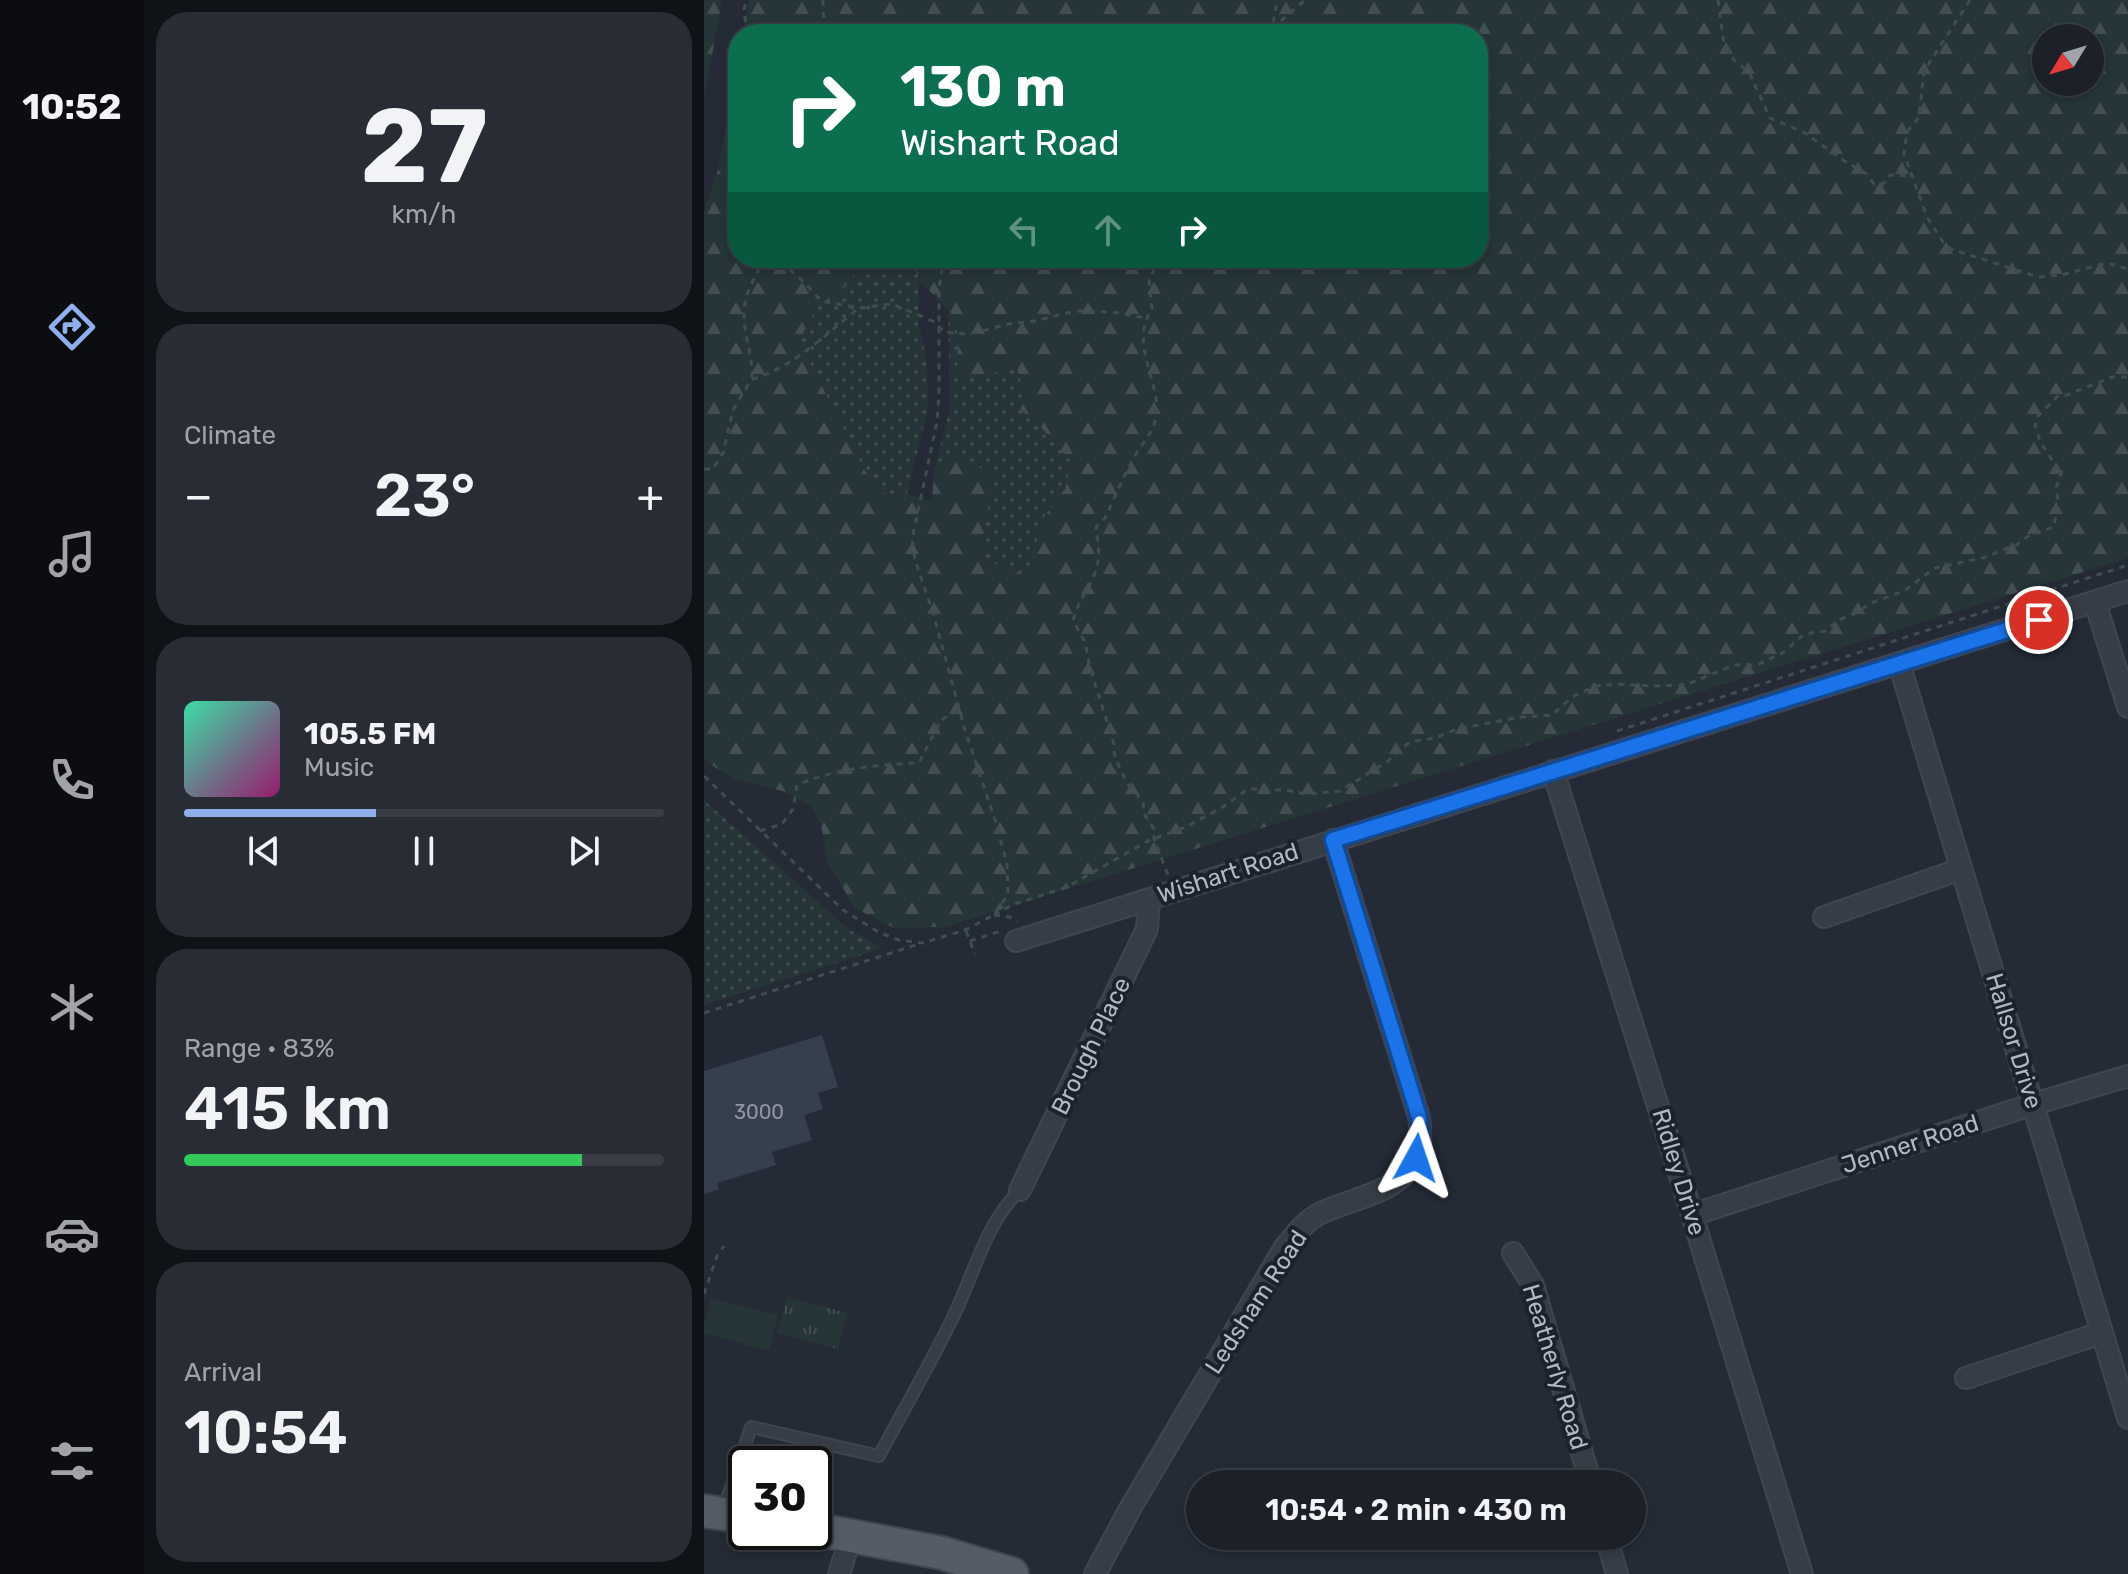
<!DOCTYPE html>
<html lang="en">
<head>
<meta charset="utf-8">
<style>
	body { margin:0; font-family:Rubik,sans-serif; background:#282d35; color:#f1f3f6; height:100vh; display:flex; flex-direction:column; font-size:30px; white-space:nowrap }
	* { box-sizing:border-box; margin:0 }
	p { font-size:26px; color:#a0a3a8 }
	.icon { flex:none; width:44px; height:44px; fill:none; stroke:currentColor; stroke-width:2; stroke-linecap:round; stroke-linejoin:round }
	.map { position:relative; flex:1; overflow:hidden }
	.drawer { display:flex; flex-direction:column; gap:12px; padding:12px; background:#0f1217; width:560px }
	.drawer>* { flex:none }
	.guide { position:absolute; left:24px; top:24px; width:760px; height:244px; border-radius:32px; box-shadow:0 4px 12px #0003,0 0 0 2px #393e46; background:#0b6e4f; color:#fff; overflow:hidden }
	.needle { width:52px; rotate:232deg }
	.fabs { position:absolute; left:1328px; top:24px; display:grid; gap:16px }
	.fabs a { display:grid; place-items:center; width:72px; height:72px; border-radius:50%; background:#1b2029; box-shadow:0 4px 12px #0003,0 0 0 2px #393e46; font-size:40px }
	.speed { position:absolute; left:24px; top:1446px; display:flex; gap:16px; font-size:40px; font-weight:700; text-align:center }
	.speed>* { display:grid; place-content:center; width:104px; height:104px; border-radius:50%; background:#1b2029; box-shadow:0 4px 12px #0003,0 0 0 2px #393e46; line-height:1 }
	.speed .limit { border:4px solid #111; border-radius:12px; background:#fff; color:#111 }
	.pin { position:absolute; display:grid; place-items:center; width:68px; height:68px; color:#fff; margin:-34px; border:4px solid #fff; border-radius:50%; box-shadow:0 2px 8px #0007 }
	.me { position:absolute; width:88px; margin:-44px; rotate:5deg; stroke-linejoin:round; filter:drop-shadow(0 0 6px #0008) }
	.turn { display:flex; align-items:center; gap:28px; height:168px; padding:0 40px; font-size:36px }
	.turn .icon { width:104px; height:104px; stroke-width:2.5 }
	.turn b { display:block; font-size:56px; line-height:68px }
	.lanes { display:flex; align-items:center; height:76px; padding:0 40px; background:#0003; justify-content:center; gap:40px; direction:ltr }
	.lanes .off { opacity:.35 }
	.big { font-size:60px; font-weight:600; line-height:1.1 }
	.drawer .tile { flex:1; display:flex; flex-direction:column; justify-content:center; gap:12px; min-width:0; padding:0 28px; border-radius:32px; background:#282d35 }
	.drawer .dial { align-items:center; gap:0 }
	.dial b { font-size:104px; line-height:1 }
	.song { display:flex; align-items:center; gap:24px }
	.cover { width:96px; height:96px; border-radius:12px; background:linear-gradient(135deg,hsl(160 70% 55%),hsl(320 70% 35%)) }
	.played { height:8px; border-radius:4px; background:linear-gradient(90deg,#8eafec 40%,#393e46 40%) }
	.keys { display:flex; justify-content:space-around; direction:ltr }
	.heat { display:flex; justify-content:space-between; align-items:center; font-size:44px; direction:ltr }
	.charge { height:12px; border-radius:6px; background:linear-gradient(90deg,#34c759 83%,#393e46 0) }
	.trip { position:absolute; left:482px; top:1470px; width:460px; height:80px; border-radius:40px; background:#1b2029; box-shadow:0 4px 12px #0003,0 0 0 2px #393e46; font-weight:600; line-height:80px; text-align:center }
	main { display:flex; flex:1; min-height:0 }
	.tabs { display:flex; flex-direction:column; width:144px; justify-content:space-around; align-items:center; background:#0b0d10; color:#a0a3a8 }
	.tabs .icon { width:56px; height:56px }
	.tabs .on { color:#8eafec }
	.tabs b { font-size:36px; color:#f1f3f6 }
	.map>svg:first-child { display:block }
	.grass { fill:url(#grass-dots) }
	.forest { fill:url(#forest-firs); fill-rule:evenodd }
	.park { fill:url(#park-tufts) }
	.pitch { fill:#253538 }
	.building { fill:#363f4d }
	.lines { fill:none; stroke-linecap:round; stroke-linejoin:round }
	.service-casing { stroke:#404650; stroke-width:14 }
	.minor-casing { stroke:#404650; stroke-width:24 }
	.primary-casing { stroke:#404650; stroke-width:36 }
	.path { stroke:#3e4e50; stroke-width:3; stroke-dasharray:6 6; stroke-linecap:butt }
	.service { stroke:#373d47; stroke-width:10 }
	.minor { stroke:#373d47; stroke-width:20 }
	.primary { stroke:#555c67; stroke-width:32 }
	.route-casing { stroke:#114b97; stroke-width:20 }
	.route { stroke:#1a73e8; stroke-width:14 }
	.labels { text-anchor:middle; stroke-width:8; stroke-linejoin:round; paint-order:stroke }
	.number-label { font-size:20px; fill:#9198a4 }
	.street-label { font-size:24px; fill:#b2b8c3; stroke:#1c222c }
</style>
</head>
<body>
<main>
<nav class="tabs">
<b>10:52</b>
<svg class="icon on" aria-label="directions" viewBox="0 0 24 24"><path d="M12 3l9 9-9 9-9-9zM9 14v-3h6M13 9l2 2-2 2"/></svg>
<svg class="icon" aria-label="music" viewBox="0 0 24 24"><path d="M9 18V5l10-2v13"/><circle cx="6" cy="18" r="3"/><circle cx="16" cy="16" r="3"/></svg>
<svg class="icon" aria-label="phone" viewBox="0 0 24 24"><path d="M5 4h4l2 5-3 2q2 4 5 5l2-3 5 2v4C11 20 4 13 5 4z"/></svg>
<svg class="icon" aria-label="climate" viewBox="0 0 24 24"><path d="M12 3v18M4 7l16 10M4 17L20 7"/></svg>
<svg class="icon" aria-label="car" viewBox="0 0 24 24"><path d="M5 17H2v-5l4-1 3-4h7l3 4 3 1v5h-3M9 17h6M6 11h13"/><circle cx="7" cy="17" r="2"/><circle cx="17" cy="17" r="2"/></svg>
<svg class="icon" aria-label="filters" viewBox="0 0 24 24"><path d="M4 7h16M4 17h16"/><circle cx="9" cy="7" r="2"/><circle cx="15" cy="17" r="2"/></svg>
</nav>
<section class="drawer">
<div class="tile dial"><b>27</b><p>km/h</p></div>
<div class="tile"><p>Climate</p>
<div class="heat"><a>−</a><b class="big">23°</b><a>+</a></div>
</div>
<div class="tile">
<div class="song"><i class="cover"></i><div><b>105.5 FM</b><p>Music</p></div></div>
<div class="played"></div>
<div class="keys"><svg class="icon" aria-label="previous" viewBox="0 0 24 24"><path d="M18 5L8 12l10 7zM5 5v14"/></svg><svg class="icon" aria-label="pause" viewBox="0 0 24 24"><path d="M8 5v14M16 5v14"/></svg><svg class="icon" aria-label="next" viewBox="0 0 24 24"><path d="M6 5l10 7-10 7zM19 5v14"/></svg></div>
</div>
<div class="tile"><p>Range · 83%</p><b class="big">415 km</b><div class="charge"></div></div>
<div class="tile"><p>Arrival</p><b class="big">10:54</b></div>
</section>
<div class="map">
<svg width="1424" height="1574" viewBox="0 0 1424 1574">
	<defs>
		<pattern id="grass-dots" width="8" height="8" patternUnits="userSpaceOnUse" patternTransform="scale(2)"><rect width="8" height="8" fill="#253538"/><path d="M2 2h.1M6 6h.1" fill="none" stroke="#425053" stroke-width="1.8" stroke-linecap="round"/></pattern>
		<pattern id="forest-firs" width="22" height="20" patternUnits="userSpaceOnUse" patternTransform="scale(2)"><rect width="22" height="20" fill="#253538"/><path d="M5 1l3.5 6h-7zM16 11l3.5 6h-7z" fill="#425053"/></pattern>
		<pattern id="park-tufts" width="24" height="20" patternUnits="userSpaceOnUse" patternTransform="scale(2)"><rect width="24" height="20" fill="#253538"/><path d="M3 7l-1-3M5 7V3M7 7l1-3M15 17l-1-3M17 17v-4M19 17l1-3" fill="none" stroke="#425053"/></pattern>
	</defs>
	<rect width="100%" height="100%" fill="#242b37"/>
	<g class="grass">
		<polygon points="152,258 208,258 215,280 214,320 223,363 224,409 203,494 183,496 161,471 95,341 116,301 133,294 148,280"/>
		<polygon points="244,309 253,319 254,378 313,369 322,397 317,410 335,425 368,463 361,489 337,521 334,566 327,578 280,559 278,543 288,481 245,456 230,471 246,408"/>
		<polygon points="0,800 144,929 179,948 0,1005"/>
	</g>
	<g class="forest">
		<polygon points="0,0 18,0 0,99"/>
		<path d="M45,0h1379v558l-1183,369 -51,1 -39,-20 -27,-45 -7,-38 -9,-18 -29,-16 -50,-12 -29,-19v-549l14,-42 20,-108v197h118l-4,22 -15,14 -17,7 -21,40 66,130 22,25 20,-2 25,7 2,-30 15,-15 17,1 27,20 -11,66 2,16 47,19 7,-12 -4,-12 7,-33 24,-32 7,-26 -33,-38 -19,-15 6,-13 -9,-28 -59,9 -1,-59 -38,-39 -7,-22h566v-224h-735zM1342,38h44v44h-44z"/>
	</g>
	<polygon class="park" points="83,1297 143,1313 134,1349 73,1333"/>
	<polygon class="pitch" points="7,1298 74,1315 65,1351 0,1333 0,1325"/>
	<polygon class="building" points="118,1035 134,1087 114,1093 119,1109 100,1115 108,1140 68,1152 72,1165 13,1183 15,1189 0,1194 0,1071"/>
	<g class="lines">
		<g class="service-casing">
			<path id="service" d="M19,1511l28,-84 128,29c25,-47 52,-93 75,-141 21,-43 31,-91 66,-125"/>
		</g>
		<g class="minor-casing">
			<g id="minor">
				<polyline points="1391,602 1424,707"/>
				<polyline points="1195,663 1424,1418"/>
				<polyline points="849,771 988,1215 1098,1574"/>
				<polyline points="1120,917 1257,869"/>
				<polyline points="312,941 1424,591"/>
				<polyline points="316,1190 443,929 445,899"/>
				<polyline points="988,1215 1330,1104 1424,1076"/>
				<polyline points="809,1253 829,1285 887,1484"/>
				<polyline points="1262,1378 1397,1333"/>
				<polyline points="902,1536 913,1574"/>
				<polyline points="135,1574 147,1536"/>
				<path d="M391,1574l36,-67 154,-260c11,-13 21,-27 36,-34 38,-18 92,-21 99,-71 1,-8 0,-17 -1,-25l-86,-277"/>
			</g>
		</g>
		<g class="primary-casing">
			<g id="primary">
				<polyline points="0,1511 42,1517"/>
				<polyline points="110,1529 238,1553 308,1574"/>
			</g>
		</g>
		<g class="path">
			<polyline points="119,0 120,26 122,34"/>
			<polyline points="1014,0 1020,44 1030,60 1045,72 1066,118 1101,133 1142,162 1163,174 1170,184 1179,184 1186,175 1210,176"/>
			<polyline points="1266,0 1220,71 1215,117 1203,132 1200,154 1223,217 1239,242 1247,249 1334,277 1357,275 1403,263 1424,269"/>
			<polyline points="568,29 601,0"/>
			<polyline points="43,34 40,9 43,0"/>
			<path d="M565,34c6,-11 5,-22 9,-34"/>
			<polyline points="83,258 85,269 101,283 117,301 155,308 188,304 231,322 240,332 260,334 274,332 304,324 330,321 372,311 407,312 442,318"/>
			<path d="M456,258l-11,22 3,29c-24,33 10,75 4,109 -3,14 -11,22 -18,33 -13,20 -22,45 -33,67l-9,9c2,15 5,31 -1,46 -7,17 -17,28 -22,48l12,21 5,26 24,76 1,14 12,25 16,19 1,12 10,15v10l14,36"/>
			<path d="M48,378c1,-22 -8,-41 -8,-63 -1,-18 10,-37 19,-53l11,-4"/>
			<path d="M0,469h9l10,-16 10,-43 18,-30c46,-15 72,-44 108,-72"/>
			<polyline points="913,731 1424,565"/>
			<polyline points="0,776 139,910 176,933 195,940 219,943 261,930 290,915 304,894 303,864 291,820 261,730 229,613 211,560 208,539 233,422 235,393 235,287 240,258"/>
			<path d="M56,831l22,-7 11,-15 4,-24c37,-16 82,-21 122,-22l22,-43 18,-10"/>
			<polyline points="290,915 308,905 363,887 444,841 482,827 519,807 544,789 581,790 602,794 636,791 684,761 703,744 711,741 731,738 753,729 817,717 848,715 868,697 892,686 913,684 947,686 981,685 1031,665 1053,665 1080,652 1100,634 1122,631 1134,620 1152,613 1167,603 1200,591 1231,568 1282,557 1314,544 1326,535 1350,527 1354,501 1352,488 1359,468 1353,468 1336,441 1331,426 1333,417 1354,396 1363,395 1408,377 1424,377"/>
			<polyline points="290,915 306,917 313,922"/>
			<polyline points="262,931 271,954"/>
			<polyline points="266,941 297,931"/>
			<polyline points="0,1013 215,944"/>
			<polyline points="0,1294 13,1256 20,1246"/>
		</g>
		<use href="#service" class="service"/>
		<use href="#minor" class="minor"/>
		<use href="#primary" class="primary"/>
	</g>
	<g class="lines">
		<g class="route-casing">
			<polyline id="route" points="712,1158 717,1140 715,1117 629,840 1335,620"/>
		</g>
		<use href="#route" class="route"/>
	</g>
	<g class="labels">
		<g class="number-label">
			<text x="55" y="1119">3000</text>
		</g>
		<g class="street-label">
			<text transform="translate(524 873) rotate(-18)" y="8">Wishart Road</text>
			<text transform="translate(1310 1041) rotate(73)" y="8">Hallsor Drive</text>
			<text transform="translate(387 1046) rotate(-64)" y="8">Brough Place</text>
			<text transform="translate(1206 1144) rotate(-18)" y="8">Jenner Road</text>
			<text transform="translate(975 1172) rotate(73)" y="8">Ridley Drive</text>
			<text transform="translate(552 1302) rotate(-57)" y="8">Ledsham Road</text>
			<text transform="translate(851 1367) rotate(73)" y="8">Heatherly Road</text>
		</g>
	</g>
</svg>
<div class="fabs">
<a><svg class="needle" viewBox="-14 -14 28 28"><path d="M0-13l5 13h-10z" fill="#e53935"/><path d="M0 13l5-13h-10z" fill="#a0a3a8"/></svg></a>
</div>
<div class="speed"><div class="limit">30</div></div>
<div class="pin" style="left:1335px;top:620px;background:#d93025"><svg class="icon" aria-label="arrive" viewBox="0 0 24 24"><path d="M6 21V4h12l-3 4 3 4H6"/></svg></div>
<svg class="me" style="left:712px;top:1158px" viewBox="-20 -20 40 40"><path d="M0-17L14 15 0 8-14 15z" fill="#1a73e8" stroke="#fff" stroke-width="4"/></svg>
<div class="trip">10:54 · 2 min · 430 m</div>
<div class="guide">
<div class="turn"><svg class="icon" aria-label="right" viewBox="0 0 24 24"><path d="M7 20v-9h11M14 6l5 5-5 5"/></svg><div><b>130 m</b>Wishart Road</div></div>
<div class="lanes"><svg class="icon off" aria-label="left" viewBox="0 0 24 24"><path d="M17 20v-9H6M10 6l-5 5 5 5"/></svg><svg class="icon off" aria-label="ahead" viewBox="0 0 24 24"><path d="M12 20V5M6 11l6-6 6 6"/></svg><svg class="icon" aria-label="right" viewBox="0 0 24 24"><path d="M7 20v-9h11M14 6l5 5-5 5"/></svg></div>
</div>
</div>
</main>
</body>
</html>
